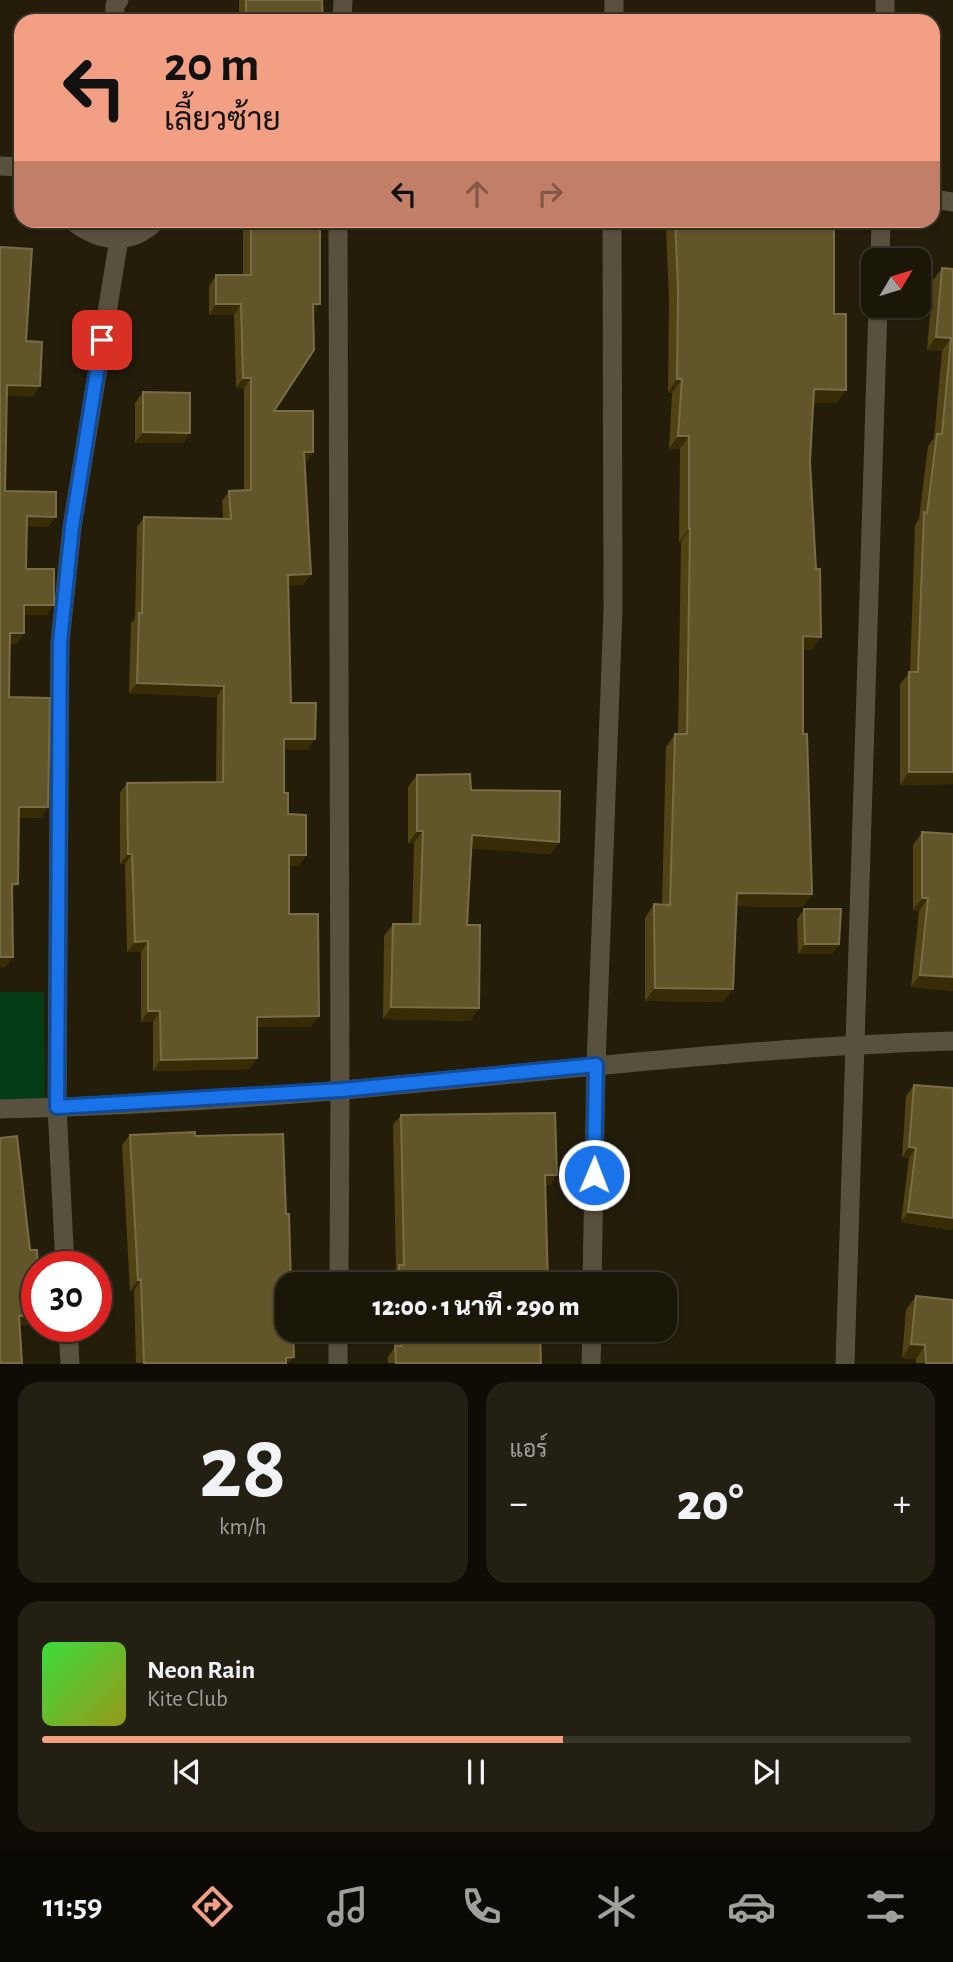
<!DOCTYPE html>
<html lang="th">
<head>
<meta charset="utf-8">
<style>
	body { margin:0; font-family:"Alegreya Sans",Sarabun,sans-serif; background:#231f12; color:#f1f3f6; height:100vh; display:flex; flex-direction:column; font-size:26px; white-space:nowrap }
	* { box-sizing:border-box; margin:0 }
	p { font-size:23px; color:#9f9f9c }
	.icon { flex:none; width:38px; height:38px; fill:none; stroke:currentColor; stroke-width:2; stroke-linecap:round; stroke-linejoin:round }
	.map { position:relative; height:1364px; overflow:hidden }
	.sheet { display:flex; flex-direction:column; gap:18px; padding:18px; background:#0e0c04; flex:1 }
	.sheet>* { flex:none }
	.hud { position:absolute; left:14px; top:14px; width:926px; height:214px; border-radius:21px; box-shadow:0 2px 5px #0004,0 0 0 2px #383529; background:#f39f83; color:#111; overflow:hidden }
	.needle { width:46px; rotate:52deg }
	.fabs { position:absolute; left:861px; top:248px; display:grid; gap:14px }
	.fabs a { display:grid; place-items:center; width:70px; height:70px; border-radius:14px; background:#1a1608; box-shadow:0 2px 5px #0004,0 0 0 2px #383529; font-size:35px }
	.speed { position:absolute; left:21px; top:1251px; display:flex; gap:14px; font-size:35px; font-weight:700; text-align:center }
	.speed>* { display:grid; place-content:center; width:91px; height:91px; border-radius:50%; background:#1a1608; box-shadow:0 2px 5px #0004,0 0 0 2px #383529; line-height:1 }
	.speed .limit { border:10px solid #d22; background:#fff; color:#111 }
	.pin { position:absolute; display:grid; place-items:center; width:60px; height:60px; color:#fff; margin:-30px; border-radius:14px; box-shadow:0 4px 10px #0006 }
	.me { position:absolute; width:77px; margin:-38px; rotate:1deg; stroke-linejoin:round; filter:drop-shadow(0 0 5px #0008) }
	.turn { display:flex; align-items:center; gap:24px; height:147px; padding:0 35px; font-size:32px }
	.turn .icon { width:91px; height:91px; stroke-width:2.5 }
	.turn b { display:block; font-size:49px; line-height:60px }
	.lanes { display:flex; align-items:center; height:66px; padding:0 35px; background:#0003; justify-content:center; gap:35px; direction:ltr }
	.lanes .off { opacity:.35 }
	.big { font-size:52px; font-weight:800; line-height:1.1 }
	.sheet .card { flex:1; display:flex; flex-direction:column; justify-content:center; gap:10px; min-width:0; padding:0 24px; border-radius:21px; background:#231f12 }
	.sheet .dial { align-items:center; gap:0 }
	.dial b { font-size:91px; line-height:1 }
	.song { display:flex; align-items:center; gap:21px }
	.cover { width:84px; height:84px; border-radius:10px; background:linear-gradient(135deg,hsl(120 70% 55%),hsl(60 70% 35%)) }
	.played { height:7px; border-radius:4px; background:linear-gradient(90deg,#f39f83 60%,#383529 60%) }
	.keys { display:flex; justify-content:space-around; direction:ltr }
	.heat { display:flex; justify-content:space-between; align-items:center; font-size:38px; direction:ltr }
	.sheet .tiles { flex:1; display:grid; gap:18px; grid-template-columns:1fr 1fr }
	.card:last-child { grid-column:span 2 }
	.trip { position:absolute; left:275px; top:1272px; width:402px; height:70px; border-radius:21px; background:#1a1608; box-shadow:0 2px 5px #0004,0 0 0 2px #383529; font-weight:800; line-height:70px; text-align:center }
	.tab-bar { display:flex; height:112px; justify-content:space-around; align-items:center; background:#0a0903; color:#9f9f9c }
	.tab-bar .icon { width:49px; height:49px }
	.tab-bar .selected { color:#f39f83 }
	.tab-bar b { font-size:32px; color:#f1f3f6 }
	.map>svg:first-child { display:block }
	.green { fill:#043d15 }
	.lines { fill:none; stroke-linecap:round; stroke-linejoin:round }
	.minor { stroke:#58513d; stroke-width:19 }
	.wall { fill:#514313 }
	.shaded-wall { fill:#372c06 }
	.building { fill:#625529; stroke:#786d46; stroke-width:2 }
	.route-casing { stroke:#114b97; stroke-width:18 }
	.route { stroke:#1a73e8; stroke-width:12 }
</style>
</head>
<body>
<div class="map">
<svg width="953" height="1364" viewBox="0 0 953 1364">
	<rect width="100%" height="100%" fill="#231d0a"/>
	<polygon class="green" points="0,992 44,992 45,1101 0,1101"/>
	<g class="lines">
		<g class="minor">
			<polyline points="115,21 115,5 119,0"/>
			<polyline points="342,21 343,0"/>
			<polyline points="614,21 614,0"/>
			<polyline points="885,21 885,0"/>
			<polyline points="0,166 21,167"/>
			<polyline points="933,199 953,202"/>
			<path d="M71,220c27,22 59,28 86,0"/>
			<polyline points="338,220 340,1090 339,1284"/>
			<polyline points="880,261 881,220"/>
			<path d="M0,1109c114,-3 229,-9 343,-19 203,-18 406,-43 610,-49"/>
			<polyline points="65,1267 57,1107 60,642 72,527 119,239"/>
			<polyline points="592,1284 596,1065 613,610 612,220"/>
			<polyline points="68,1326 70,1364"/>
			<polyline points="338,1364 338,1330"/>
			<polyline points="591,1364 592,1330"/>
			<polyline points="845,1364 878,306"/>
		</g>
	</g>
	<g class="wall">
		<polygon points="239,0 322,0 323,21 231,21 231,20 239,20"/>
		<polygon points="243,220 320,220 313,315 274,411 313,452 306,463 304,463 311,574 303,585 288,585 291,703 308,750 284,749 284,793 288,814 306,855 298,866 289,866 289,914 319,1016 311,1027 257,1027 257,1058 250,1069 153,1071 153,1022 141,1022 141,952 127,952 125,864 120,864 120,793 127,783 216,782 217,697 129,693 131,623 135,619 137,527 144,517 223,519 222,501 229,491 244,490 244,388 236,388 234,315 209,315 209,286 216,275 243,275"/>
		<polygon points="672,220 834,220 834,314 837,403 813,403 810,462 812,650 803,649 803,907 736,906 723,1002 645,1001 645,918 654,904 662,905 666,747 675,734 678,734 681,542 679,542 680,449 669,449 672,393 668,392 669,300 666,229"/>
		<polygon points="942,268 953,269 953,784 900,785 900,684 910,672 915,525 919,519 928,446 934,438 942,351 927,350 933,280"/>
		<polygon points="143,392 190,433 183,443 135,443 135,403"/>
		<polygon points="417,775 471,790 559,842 550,854 471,848 467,925 479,1008 470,1021 383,1019 384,936 393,924 412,924 414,843 408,844 408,787"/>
		<polygon points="922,832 953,991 911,987 919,911 913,910 913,845"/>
		<polygon points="804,909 839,944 832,954 798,954 797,919"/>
		<polygon points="914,1085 952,1230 901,1222 909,1158 902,1157 906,1096"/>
		<polygon points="401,1115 557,1175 550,1185 545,1185 548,1284 392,1284 391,1275 396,1268 393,1125"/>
		<polygon points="130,1135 195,1136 289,1363 136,1363 134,1291 130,1291 122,1145"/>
		<polygon points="916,1296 953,1363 916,1363 916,1359 902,1358 906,1310"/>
		<polygon points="394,1330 546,1330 540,1336 541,1363 388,1363 388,1357 394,1348"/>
	</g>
	<g class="shaded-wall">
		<polygon points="216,304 241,304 234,315 209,315"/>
		<polygon points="313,304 320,304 313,315"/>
		<polygon points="936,337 951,338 942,351 927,350"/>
		<polygon points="243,378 251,378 244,388 236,388"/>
		<polygon points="677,379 682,379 672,393 668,392"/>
		<polygon points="7,385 40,386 33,397 0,395"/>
		<polygon points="814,389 846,390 837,403 805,403"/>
		<polygon points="143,432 190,433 183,443 135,443"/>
		<polygon points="678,436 689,436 680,449 669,449"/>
		<polygon points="304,452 313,452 306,463 297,463"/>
		<polygon points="27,516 56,517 48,527 19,526"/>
		<polygon points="689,529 690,529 681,542 679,542"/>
		<polygon points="311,574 303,585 281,586 288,575"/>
		<polygon points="24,605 54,605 47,615 17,615"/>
		<polygon points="10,633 24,633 17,644 2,644"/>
		<polygon points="803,636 821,637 812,650 793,649"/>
		<polygon points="137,683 224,686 217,697 129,693"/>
		<polygon points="284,739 315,739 308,750 276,749"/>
		<polygon points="909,772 953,772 953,784 900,785"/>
		<polygon points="19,807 48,807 41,818 11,818"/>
		<polygon points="417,831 423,831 414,843 408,844"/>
		<polygon points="472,835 559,842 550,854 463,848"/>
		<polygon points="128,854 132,854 125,864 120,864"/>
		<polygon points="289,855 306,855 298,866 281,865"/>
		<polygon points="12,884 18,884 10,894"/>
		<polygon points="737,893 812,894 803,907 728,906"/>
		<polygon points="922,898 928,898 919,911 913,910"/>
		<polygon points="148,941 141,952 127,952 135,942"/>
		<polygon points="805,944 839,944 832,954 798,954"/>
		<polygon points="0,957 13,957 5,967 0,967"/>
		<polygon points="920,975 953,977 953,991 911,987"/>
		<polygon points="655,988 733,989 723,1002 645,1001"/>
		<polygon points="391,1007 479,1008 470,1021 383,1019"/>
		<polygon points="148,1011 160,1011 153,1022 141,1022"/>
		<polygon points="319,1016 311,1027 249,1027 257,1017"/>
		<polygon points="257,1058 250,1069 153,1071 161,1060"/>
		<polygon points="909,1147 916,1148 909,1158 902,1157"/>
		<polygon points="545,1175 557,1175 550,1185 537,1185"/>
		<polygon points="908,1212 953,1218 953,1228 952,1230 901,1222"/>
		<polygon points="138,1280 141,1280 134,1291 130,1291"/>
		<polygon points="37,1315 37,1321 34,1325 12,1326 19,1316"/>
		<polygon points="537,1330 546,1330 541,1336 533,1337"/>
		<polygon points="911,1344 925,1345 916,1359 902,1358"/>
		<polygon points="294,1357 289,1363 282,1363 286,1358"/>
	</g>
	<g class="building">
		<polygon points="246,0 322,0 323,21 231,21 231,20 246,21"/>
		<polygon points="251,220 320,220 320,304 313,304 314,350 274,411 313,411 313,452 304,452 311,574 288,575 291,703 316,703 315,739 284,739 284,793 288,793 288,814 306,815 306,855 289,855 289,914 318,914 319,1016 257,1017 257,1058 161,1060 160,1011 148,1011 148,941 135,942 132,854 128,854 127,783 223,782 224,686 137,683 139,613 142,613 144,517 231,519 229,491 251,490 251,378 243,378 241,304 216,304 216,275 251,275"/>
		<polygon points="675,220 834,220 834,314 846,314 846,390 814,389 810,462 816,569 820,569 821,637 803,636 803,734 807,734 812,894 737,893 733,989 655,988 654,904 670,905 675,734 687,734 690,529 689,529 689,436 678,436 682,379 677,379 678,287"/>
		<polygon points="0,247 32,249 26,341 42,342 40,386 7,385 5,491 56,492 56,517 27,516 26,569 54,569 54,605 24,605 24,633 10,633 9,697 50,698 48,807 19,807 18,884 12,884 13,957 0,957"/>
		<polygon points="942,268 953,269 953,772 909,772 909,672 918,672 924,512 927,513 937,434 942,434 951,338 936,337"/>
		<polygon points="143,392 190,393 190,433 143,432"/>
		<polygon points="470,774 471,790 560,791 559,842 472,835 467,925 480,925 479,1008 391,1007 393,924 420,924 423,831 417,831 417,775"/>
		<polygon points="922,832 953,834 953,977 920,975 928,898 922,898"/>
		<polygon points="804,909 841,909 839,944 805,944"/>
		<polygon points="914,1085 953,1088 953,1218 908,1212 916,1148 909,1147"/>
		<polygon points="555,1113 557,1175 545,1175 548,1284 399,1284 399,1265 404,1265 401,1115"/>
		<polygon points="195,1132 195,1136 283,1134 286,1214 289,1214 291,1284 287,1284 287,1330 293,1330 294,1357 286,1358 286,1363 144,1363 141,1280 138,1280 130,1135"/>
		<polygon points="17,1136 30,1250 37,1250 38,1267 37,1267 37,1315 19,1316 22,1363 0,1363 0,1138"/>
		<polygon points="916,1296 953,1300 953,1363 926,1363 925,1345 911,1344"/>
		<polygon points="401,1330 540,1330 541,1363 396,1363 395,1346 402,1346"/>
	</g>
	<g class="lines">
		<g class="route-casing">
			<polyline id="route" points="102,340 72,527 60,642 57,1107 341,1090 596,1065 594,1175"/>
		</g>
		<use href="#route" class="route"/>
	</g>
</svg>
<div class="fabs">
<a><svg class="needle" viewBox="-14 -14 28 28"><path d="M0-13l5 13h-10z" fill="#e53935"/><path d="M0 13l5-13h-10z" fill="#9f9f9c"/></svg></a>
</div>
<div class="speed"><div class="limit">30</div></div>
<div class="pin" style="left:102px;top:340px;background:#d93025"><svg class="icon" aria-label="arrive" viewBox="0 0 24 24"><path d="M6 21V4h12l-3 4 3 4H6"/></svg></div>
<svg class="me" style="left:594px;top:1175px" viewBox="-20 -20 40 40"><circle r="17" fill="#1a73e8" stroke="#fff" stroke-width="3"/><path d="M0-11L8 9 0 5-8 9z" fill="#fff"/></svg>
<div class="trip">12:00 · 1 นาที · 290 m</div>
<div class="hud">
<div class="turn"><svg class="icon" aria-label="left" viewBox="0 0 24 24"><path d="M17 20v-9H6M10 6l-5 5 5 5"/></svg><div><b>20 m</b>เลี้ยวซ้าย</div></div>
<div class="lanes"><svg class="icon" aria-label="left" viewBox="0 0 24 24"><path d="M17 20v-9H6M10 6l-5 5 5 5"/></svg><svg class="icon off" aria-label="ahead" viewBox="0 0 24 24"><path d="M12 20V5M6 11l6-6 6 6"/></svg><svg class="icon off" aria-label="right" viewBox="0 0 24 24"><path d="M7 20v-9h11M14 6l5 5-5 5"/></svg></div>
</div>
</div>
<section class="sheet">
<div class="tiles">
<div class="card dial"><b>28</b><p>km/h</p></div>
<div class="card"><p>แอร์</p>
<div class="heat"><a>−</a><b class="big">20°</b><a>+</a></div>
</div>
<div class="card">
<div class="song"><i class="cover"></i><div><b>Neon Rain</b><p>Kite Club</p></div></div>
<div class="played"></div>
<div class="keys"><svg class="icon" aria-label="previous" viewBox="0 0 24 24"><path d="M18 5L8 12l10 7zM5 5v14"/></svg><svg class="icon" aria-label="pause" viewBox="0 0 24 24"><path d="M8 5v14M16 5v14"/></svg><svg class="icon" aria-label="next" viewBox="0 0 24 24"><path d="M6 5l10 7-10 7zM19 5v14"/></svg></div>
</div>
</div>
</section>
<nav class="tab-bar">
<b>11:59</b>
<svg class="icon selected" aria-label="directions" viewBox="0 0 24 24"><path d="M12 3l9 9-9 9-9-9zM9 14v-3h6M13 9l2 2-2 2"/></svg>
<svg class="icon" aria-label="music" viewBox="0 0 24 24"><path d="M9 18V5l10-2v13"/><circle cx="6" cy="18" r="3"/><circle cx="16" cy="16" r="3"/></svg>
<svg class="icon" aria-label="phone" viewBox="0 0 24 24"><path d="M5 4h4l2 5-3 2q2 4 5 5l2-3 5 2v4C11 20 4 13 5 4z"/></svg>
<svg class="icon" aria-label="climate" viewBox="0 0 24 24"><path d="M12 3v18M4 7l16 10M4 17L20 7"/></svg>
<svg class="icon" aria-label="car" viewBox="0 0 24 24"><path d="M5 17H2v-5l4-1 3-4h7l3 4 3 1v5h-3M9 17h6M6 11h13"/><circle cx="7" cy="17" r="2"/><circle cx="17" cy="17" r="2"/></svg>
<svg class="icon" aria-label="filters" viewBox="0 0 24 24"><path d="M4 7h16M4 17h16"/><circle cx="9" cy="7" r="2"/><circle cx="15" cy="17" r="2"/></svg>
</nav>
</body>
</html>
